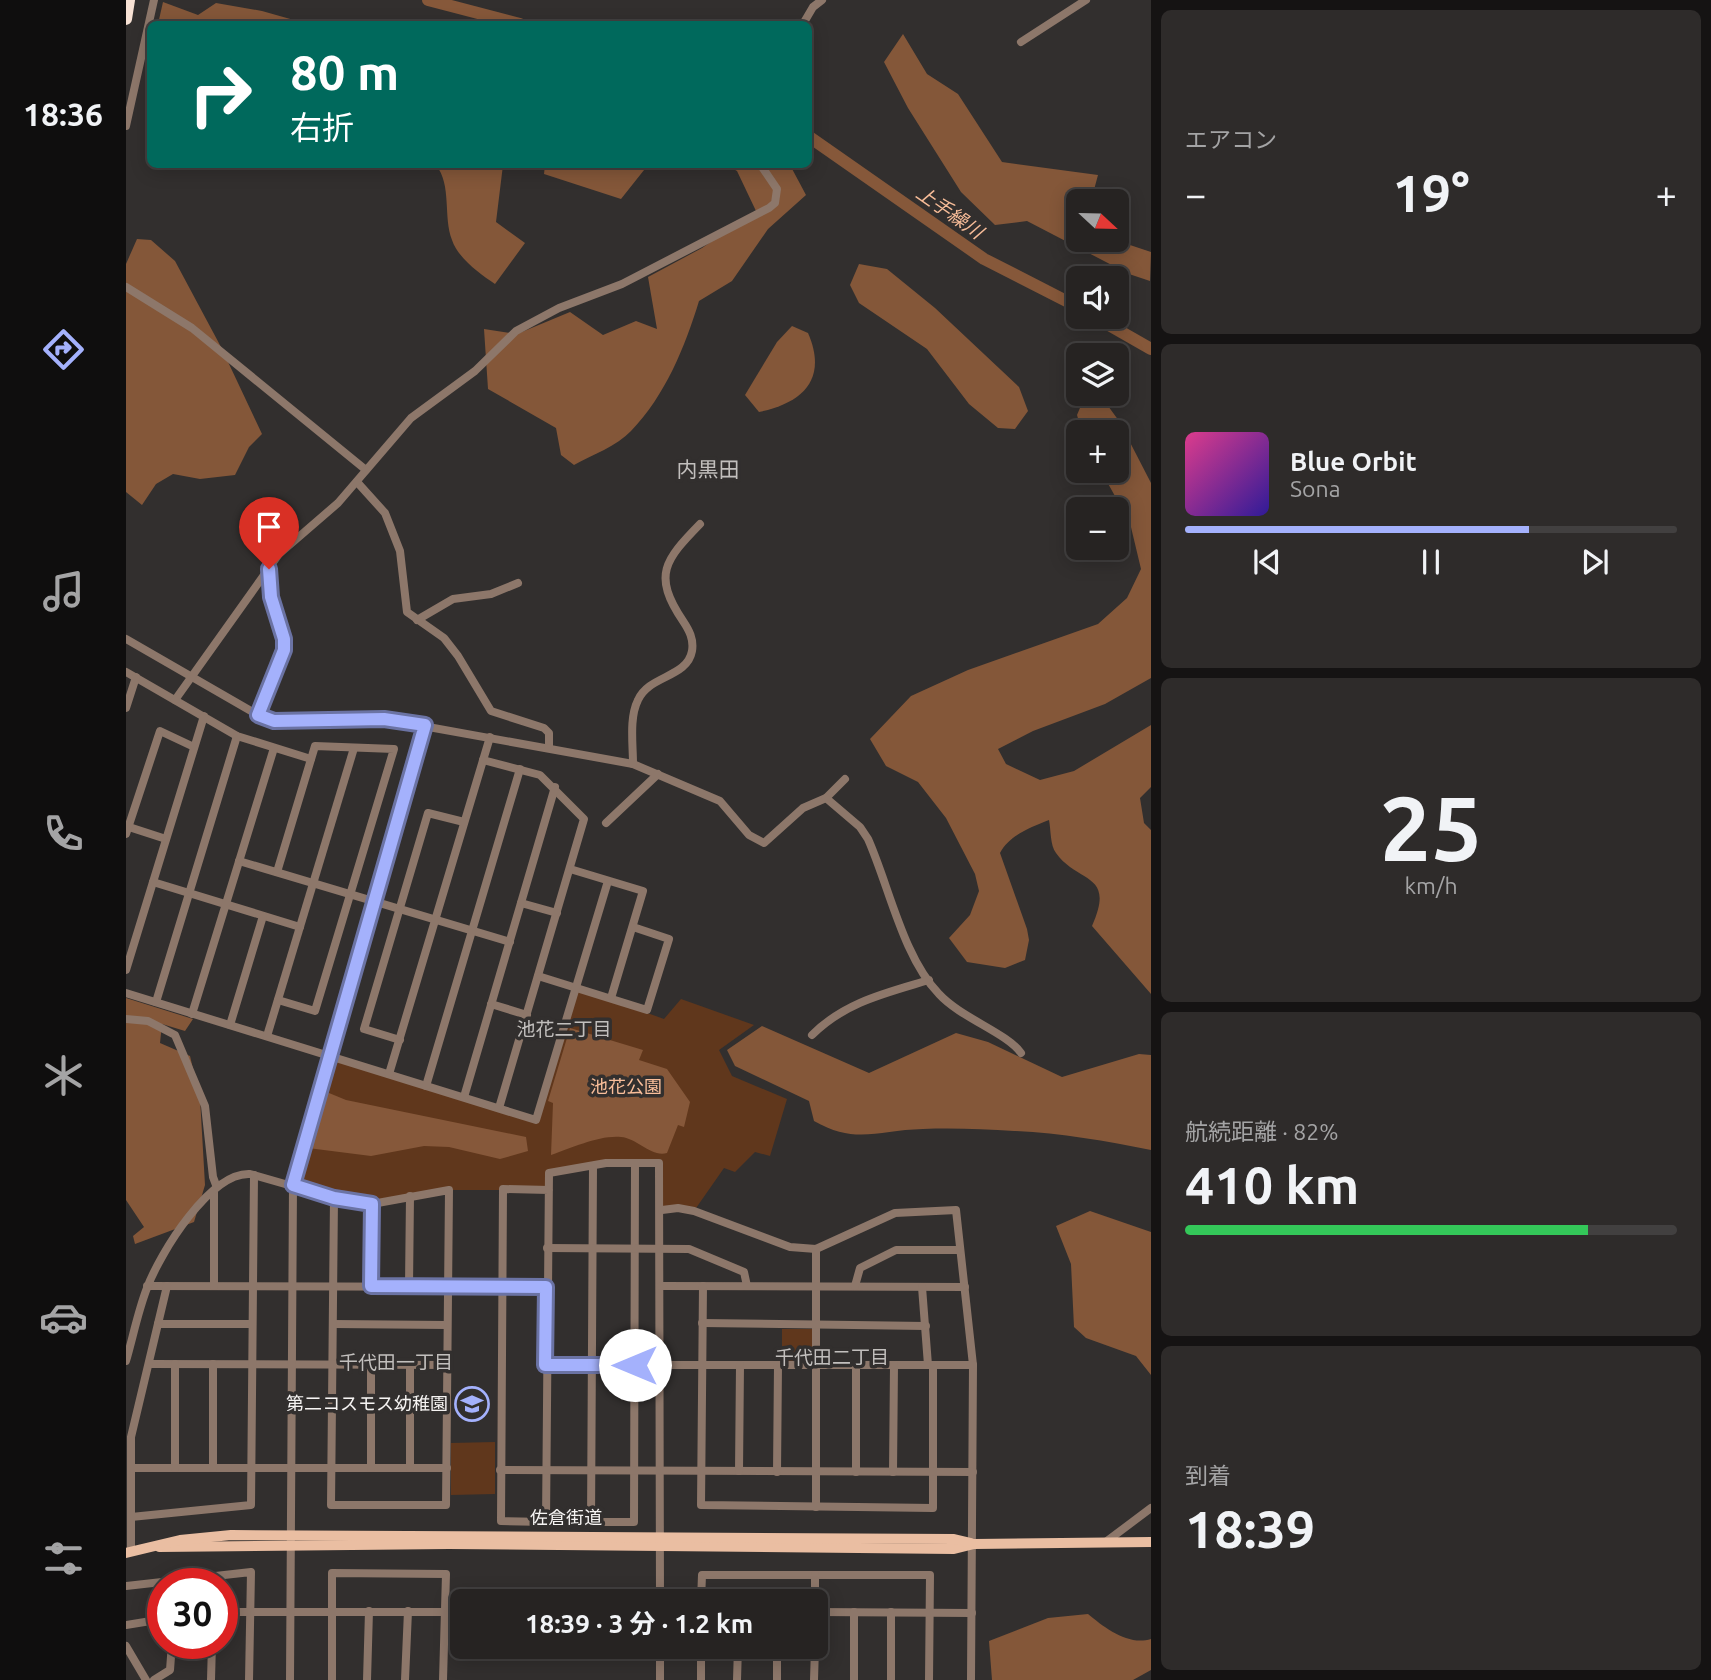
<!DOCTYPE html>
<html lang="ja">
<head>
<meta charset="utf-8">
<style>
	body { margin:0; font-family:Ubuntu,"Noto Sans JP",sans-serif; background:#2e2b2a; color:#f1f3f6; height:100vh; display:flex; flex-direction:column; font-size:26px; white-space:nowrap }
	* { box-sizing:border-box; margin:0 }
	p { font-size:23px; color:#a4a4a5 }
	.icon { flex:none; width:38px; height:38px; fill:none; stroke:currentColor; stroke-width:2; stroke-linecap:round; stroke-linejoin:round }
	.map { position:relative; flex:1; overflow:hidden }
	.sheet { display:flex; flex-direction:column; gap:10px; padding:10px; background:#151313; width:560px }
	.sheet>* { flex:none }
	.banner { position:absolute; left:21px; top:21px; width:665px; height:147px; border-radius:10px; box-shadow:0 4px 18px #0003,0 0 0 2px #424040; background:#00695c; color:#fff; overflow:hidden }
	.needle { width:46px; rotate:112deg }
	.buttons { position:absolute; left:940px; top:189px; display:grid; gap:14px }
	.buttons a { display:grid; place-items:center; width:63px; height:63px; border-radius:10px; background:#262322; box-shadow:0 4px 18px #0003,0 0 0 2px #424040; font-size:35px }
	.speed { position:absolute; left:21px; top:1568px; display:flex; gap:14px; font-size:35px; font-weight:700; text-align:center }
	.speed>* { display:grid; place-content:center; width:91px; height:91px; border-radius:50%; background:#262322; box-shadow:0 4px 18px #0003,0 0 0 2px #424040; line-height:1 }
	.speed .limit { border:10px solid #d22; background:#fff; color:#111 }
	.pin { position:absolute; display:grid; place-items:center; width:60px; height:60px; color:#fff; margin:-72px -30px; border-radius:50% 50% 50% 0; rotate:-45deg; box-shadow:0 0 7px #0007 }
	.pin .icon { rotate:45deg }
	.me { position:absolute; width:77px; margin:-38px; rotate:270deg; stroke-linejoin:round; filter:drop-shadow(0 0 5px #0008) }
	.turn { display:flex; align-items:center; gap:24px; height:147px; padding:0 28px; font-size:32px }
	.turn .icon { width:91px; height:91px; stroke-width:2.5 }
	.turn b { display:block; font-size:49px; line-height:60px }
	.big { font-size:52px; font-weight:700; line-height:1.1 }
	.sheet .card { flex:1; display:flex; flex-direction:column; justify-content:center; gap:10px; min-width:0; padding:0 24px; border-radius:10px; background:#2e2b2a }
	.sheet .dial { align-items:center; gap:0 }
	.dial b { font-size:91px; line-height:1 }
	.song { display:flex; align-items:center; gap:21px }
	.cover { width:84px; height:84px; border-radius:10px; background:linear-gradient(135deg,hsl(330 70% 55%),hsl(250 70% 35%)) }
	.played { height:7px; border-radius:4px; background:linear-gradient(90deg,#a4b1fc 70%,#424040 70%) }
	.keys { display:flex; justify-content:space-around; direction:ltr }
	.heat { display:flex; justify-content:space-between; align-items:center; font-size:38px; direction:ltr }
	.charge { height:10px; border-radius:5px; background:linear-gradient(90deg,#34c759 82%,#424040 0) }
	.trip { position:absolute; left:324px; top:1589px; width:378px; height:70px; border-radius:10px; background:#262322; box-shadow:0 4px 18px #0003,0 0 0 2px #424040; font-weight:700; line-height:70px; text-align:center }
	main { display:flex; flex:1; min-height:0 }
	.tabs { display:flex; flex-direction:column; width:126px; justify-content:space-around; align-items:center; background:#0f0e0e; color:#a4a4a5 }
	.tabs .icon { width:49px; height:49px }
	.tabs .active { color:#a4b1fc }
	.tabs b { font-size:32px; color:#f1f3f6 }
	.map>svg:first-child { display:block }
	.green { fill:#60371c }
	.forest { fill:#845739 }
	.water { fill:#86583a }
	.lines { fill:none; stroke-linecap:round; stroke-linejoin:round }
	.river { stroke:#86583a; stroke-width:12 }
	.minor { stroke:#8d776a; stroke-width:8 }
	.major { stroke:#eabea2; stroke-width:10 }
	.highway { stroke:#f7e1d4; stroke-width:12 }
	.route-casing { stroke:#6b73a4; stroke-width:18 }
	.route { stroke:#a4b1fc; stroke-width:12 }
	.labels { text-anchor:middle; stroke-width:7; stroke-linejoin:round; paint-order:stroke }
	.park-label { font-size:18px; fill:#f9be9a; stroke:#322f2e }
	.poi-label { font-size:18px; fill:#f6f4f3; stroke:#322f2e; text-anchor:end }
	.street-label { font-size:18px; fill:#f6f4f3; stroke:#322f2e }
	.water-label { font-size:19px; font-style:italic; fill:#f7bc98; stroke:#322f2e }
	.neighbourhood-label { font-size:19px; fill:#c2bfbd; stroke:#322f2e }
	.quarter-label { font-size:21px; fill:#c2bfbd; stroke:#322f2e }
</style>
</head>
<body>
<main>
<nav class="tabs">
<b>18:36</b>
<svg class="icon active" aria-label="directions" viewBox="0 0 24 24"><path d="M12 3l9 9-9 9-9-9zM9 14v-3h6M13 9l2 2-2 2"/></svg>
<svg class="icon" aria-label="music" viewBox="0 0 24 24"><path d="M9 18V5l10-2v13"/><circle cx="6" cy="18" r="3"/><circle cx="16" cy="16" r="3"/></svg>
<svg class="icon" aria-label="phone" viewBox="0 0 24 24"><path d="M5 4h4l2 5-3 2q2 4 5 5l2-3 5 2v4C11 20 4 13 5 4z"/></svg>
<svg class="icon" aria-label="climate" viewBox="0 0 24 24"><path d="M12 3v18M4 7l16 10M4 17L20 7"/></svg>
<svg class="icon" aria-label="car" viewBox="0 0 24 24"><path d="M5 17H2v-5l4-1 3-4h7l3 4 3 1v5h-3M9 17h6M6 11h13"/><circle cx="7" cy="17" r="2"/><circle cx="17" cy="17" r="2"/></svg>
<svg class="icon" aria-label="filters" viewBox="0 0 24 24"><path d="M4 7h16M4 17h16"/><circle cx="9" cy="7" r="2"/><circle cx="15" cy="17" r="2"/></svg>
</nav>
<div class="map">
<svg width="1025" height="1680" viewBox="0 0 1025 1680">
	<rect width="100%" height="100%" fill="#322f2e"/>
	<g class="green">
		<polygon points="449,987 538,1019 555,999 628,1025 593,1050 606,1076 661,1099 644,1156 629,1152 609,1172 598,1168 568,1211 534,1208 534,1168 509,1163 423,1173 423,1190 323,1190 246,1204 167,1185 202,1055 410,1119"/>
		<polygon points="656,1329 688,1329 687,1361 656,1361"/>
		<polygon points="369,1442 369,1494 325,1495 325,1443"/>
	</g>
	<g class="forest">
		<polygon points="37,2 72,15 90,3 136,11 182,24 32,24"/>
		<polygon points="777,34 801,74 832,94 876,162 972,175 965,201 952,201 952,240 990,240 991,233 1004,245 1025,252 1024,281 1003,274 901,221 869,225 835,192 782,108 758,62"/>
		<path d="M310,165h67l-7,57 29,21 -30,41c-15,-10 -37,-26 -43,-44 -9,-23 0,-55 -16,-75z"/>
		<polygon points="419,165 419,164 522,165 495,199 418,174"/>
		<path d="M600,165h32l3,4 29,-4 16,30 -38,34 -36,52 -33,20c-14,46 -34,95 -68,130 -14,15 -39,24 -57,34l-13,-10 -5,-27 -68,-39 -4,-60 33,5 53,-22 33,23 33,-14 21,8 -9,-52 54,-29 54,-37 -19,-40z"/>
		<polygon points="11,239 25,240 49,261 95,347 136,434 123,447 109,475 74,479 47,474 30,484 16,505 0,492 0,264"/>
		<polygon points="733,264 761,269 809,308 893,387 902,411 889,429 872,428 843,404 801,349 733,303 724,285"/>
		<path d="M666,326l16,7c20,46 -5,70 -49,79l-14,-17 32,-53z"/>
		<path d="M959,396l18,3 16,22 32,62v195l-46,26 -72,27 -35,18 8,15 34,16 34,-9 77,-46v62l-11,11 4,25 7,7v164l-59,-68c24,-54 -14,-42 -36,-73 -6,-8 -5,-23 -7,-33 -17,7 -40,15 -49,33l27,76 2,11 -4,20 -20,8 -38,-6 -18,-24 21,-23 9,-24 -4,-17 -29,-56 -28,-36 -32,-16 -16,-27 41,-43 57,-26 130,-46 29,-26 14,-29 -11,-46 -29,-52h15v-39h-34l-5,-17z"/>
		<polygon points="0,998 67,1019 59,1031 36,1024 34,1043 64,1056 74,1098 79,1185 68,1222 9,1244 7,1236 18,1227 0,1200"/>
		<path d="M636,1026l107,47 87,-40 32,9 74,35 77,-23 12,1v95c-45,-9 -92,-17 -137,-19 -30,-2 -61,-3 -91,-2 -45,1 -67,16 -109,-8l-5,-20 -74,-35 -8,-16z"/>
		<polygon points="964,1211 1025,1232 1025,1375 1010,1356 960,1338 948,1327 945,1264 930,1226"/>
		<path d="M962,1614c17,14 40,32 63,25v31l-18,10h-141l-3,-39 59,-23z"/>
	</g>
	<g class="water">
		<path d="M444,1028l73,22 -4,10 28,9 23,33 -6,25 -6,-2 -11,28c-15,5 -30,-15 -46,-16 -22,-2 -49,11 -70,18l2,-52 -5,-2z"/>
		<polygon points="203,1093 220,1100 400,1137 402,1151 374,1159 323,1147 298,1146 245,1156 182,1148 186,1133 192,1131 188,1127 192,1114 197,1112 194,1107 197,1095"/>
	</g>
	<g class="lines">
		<g class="river">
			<polyline points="302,0 394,24"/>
			<polyline points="682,136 858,259 952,307"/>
			<polyline points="969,317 1025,349"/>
		</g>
		<g class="minor">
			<polyline points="677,24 687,7 696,0"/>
			<polyline points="895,42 960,0"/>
			<polyline points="0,126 28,0"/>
			<polyline points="0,287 66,328 240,470"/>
			<polyline points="231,482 259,513 274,551 281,612 318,638 332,656 365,711 418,728 423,733 423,748"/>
			<polyline points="291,620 327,599 365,594 392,583"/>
			<polyline points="0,639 132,715 148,721 258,719 507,764 594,801 623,835 638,843 677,808 700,798 719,779"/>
			<polyline points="0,672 111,736 185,759"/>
			<polyline points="49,700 153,554 212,503 285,418 349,371 390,331 433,308 496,284 643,208 649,203 651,189 634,164"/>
			<polyline points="0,708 10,677"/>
			<polyline points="132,715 158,650 158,639 144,597 143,569"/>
			<polyline points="357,760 414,775 458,819 373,1108"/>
			<path d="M507,764c0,-20 -4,-46 5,-64 11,-25 49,-22 54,-49 2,-12 -3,-21 -9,-30 -31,-46 -18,-61 17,-97"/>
			<path d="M700,798l34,29 8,12c21,47 35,118 71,155 22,24 68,39 82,59"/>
			<polyline points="480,823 532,774"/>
			<polyline points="0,826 40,839"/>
			<polyline points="0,834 34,731 68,747"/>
			<polyline points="113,861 384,942"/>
			<polyline points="444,869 517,891 485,998"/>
			<polyline points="151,872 189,746 268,749 189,1011 152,1000"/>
			<polyline points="27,882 174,927"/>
			<polyline points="395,903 431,913"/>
			<polyline points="0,970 78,716"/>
			<polyline points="412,976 521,1010 543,939 507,927"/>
			<polyline points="0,993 410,1120 482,881"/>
			<polyline points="30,1002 111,736"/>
			<polyline points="365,1004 401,1015"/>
			<polyline points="66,1014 148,748"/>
			<polyline points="0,1019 22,1021 49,1035 79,1106 87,1177 90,1185"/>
			<polyline points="104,1025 137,916"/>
			<path d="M686,1035c33,-33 74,-42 117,-55"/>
			<polyline points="141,1036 228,748"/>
			<polyline points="274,1040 238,1029 302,813 338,822"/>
			<polyline points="263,1074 364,737"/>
			<polyline points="300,1086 394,769"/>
			<polyline points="338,1097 429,787"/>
			<polyline points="467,1167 465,1522 508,1522 509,1163"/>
			<path d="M423,1190l-46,-1 -2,332 45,1c0,-117 2,-233 3,-349l57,-10h53l1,438"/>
			<polyline points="536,1210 552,1208 568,1211 664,1247 690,1249 769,1213 830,1210 847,1365 845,1680"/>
			<polyline points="421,1248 563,1249 618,1272 621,1286"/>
			<polyline points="690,1249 690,1507"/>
			<polyline points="21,1286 420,1287"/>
			<polyline points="88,1286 88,1191"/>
			<polyline points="245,1286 246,1204"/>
			<polyline points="283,1286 284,1196"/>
			<polyline points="535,1286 839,1287"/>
			<polyline points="577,1286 575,1505 807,1508 807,1365"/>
			<polyline points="729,1286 734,1268 770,1250 834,1250"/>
			<polyline points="796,1287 802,1365"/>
			<polyline points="576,1323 800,1326"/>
			<polyline points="32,1324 126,1324"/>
			<polyline points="207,1324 321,1325"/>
			<path d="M0,1361c7,-24 12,-50 21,-73 13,-35 63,-116 103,-114l84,24 38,6 77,-14 -3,315h-115l3,-307"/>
			<polyline points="23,1364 321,1365"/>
			<polyline points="419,1365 847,1365"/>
			<polyline points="5,1468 321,1468"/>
			<polyline points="49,1468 49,1364"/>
			<polyline points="87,1468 87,1364"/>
			<polyline points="245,1468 245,1365"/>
			<polyline points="284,1468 284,1365"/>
			<polyline points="374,1470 847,1472"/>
			<polyline points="613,1471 614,1365"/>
			<polyline points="651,1472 652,1365"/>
			<polyline points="730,1472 730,1365"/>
			<polyline points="767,1472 768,1365"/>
			<polyline points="5,1517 125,1505 128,1175"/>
			<polyline points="981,1541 1025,1508"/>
			<polyline points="5,1552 5,1437 41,1286"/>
			<polyline points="0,1586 125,1572 123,1680"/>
			<polyline points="575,1601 576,1575 804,1575 803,1680"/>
			<polyline points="689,1601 689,1575"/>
			<polyline points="96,1612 319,1612"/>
			<polyline points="690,1612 846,1613"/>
			<polyline points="0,1625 37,1619"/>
			<polyline points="0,1646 20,1680"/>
			<polyline points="534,1647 534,1680"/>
			<polyline points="28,1680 44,1670 46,1643"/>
			<polyline points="85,1680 86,1643"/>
			<polyline points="164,1680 167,1185 299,725"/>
			<polyline points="206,1680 206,1573 320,1574 317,1680"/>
			<polyline points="241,1680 243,1611"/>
			<polyline points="279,1680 282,1611"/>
			<polyline points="575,1680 575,1647"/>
			<polyline points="611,1680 612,1647"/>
			<polyline points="651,1680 651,1647"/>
			<polyline points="688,1680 689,1647"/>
			<polyline points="728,1680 728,1612"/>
			<polyline points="765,1680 765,1612"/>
		</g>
		<g class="major">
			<polyline points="33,1547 323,1544 828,1549 848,1544 1025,1542"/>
			<polyline points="0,1553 54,1540 105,1535 828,1539 845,1543"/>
		</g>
		<polyline class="highway" points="0,19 3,0"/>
	</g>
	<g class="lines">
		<g class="route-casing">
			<polyline id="route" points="143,569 145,597 158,639 158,650 132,715 148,721 258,719 299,725 167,1185 208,1198 246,1204 245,1286 420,1287 419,1365 509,1365"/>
		</g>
		<use href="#route" class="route"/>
	</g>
	<defs>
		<g id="school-ring" transform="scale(1.75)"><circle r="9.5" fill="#322f2e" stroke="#a4b1fc" stroke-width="1.5"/><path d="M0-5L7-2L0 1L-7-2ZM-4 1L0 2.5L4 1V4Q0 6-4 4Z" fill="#a4b1fc"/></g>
	</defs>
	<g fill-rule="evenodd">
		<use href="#school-ring" x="346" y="1404"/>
	</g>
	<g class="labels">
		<g class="park-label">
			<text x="500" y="1093">池花公園</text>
		</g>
		<g class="poi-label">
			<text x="322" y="1410">第二コスモス幼稚園</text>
		</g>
		<g class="street-label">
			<text x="440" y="1524">佐倉街道</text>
		</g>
		<g class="water-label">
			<text transform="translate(824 212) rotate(35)" y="7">上手繰川</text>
		</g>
		<g class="neighbourhood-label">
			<text x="438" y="1036">池花二丁目</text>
			<text x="706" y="1364">千代田二丁目</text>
			<text x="270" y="1369">千代田一丁目</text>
		</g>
		<g class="quarter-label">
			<text x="582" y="477">内黒田</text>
		</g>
	</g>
</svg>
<div class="buttons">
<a><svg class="needle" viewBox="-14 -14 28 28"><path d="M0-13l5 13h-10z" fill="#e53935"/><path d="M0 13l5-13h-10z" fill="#a4a4a5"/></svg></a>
<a><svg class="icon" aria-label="sound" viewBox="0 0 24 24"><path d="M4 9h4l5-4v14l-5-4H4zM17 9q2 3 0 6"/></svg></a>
<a><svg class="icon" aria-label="layers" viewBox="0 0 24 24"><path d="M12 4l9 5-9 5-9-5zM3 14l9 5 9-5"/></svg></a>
<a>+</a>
<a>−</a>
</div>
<div class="speed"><div class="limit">30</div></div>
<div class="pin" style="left:143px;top:569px;background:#d93025"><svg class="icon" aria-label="arrive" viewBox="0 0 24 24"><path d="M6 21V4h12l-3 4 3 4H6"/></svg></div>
<svg class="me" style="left:509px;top:1365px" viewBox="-20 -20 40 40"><circle r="19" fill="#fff"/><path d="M0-13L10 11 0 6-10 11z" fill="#a4b1fc"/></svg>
<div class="trip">18:39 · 3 分 · 1.2 km</div>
<div class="banner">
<div class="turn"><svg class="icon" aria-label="right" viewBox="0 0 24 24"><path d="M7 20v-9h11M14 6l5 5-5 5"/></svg><div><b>80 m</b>右折</div></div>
</div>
</div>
<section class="sheet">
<div class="card"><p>エアコン</p>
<div class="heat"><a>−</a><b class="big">19°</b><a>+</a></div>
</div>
<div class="card">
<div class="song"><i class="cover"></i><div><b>Blue Orbit</b><p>Sona</p></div></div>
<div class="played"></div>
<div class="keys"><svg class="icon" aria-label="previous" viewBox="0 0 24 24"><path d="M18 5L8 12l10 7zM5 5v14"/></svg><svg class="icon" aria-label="pause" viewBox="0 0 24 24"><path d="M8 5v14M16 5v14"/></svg><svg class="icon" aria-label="next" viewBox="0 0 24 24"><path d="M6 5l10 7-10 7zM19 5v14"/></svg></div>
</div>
<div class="card dial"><b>25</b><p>km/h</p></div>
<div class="card"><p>航続距離 · 82%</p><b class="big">410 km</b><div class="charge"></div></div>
<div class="card"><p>到着</p><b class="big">18:39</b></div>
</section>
</main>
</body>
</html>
